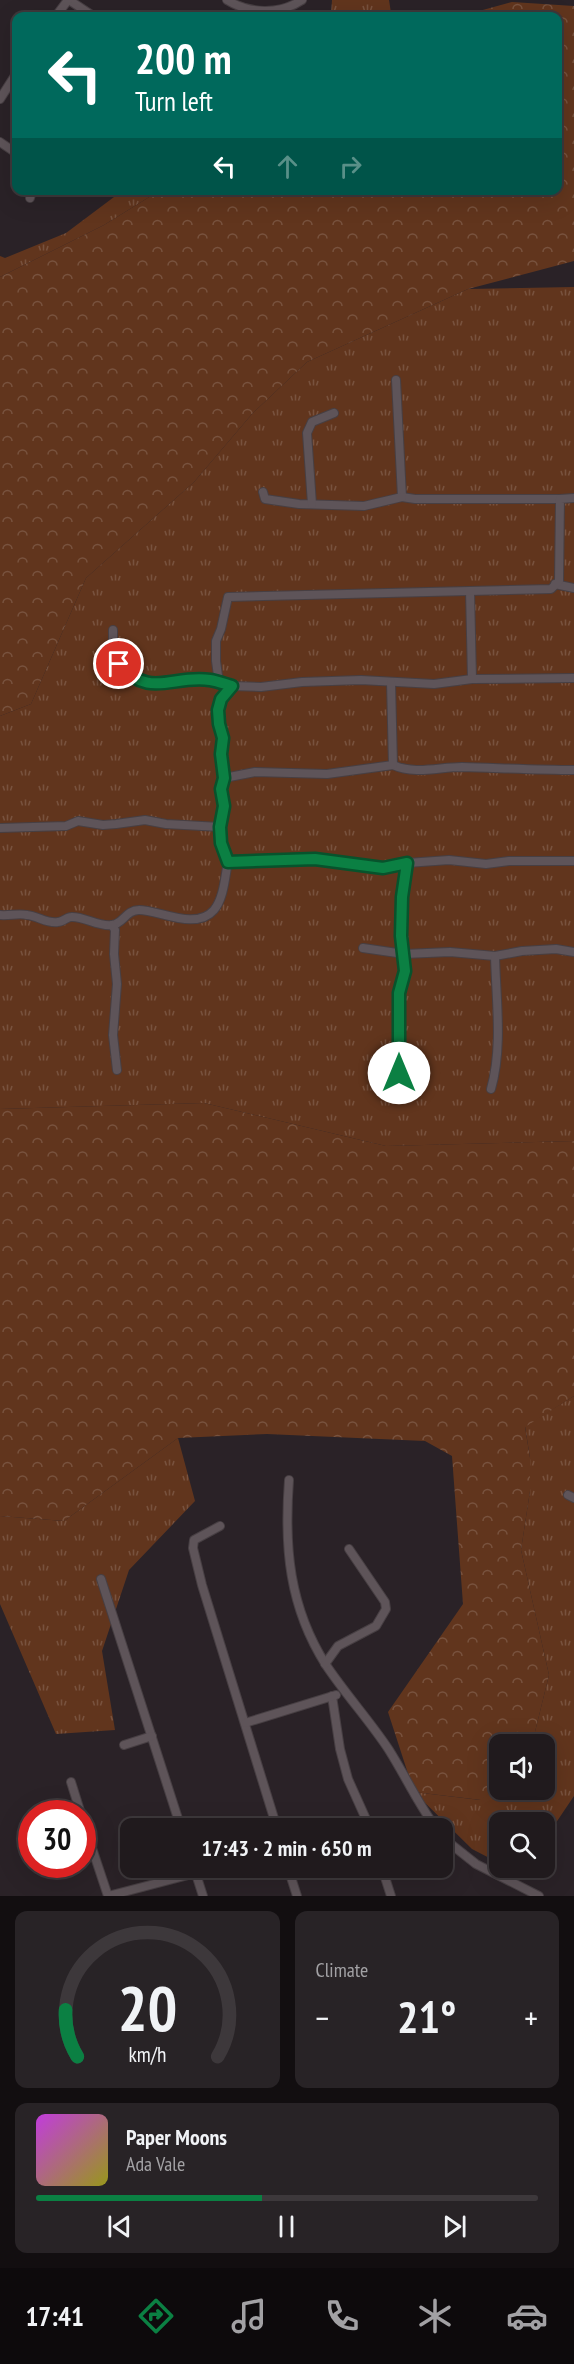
<!DOCTYPE html>
<html lang="en">
<head>
<meta charset="utf-8">
<style>
	body { margin:0; font-family:"PT Sans Narrow",sans-serif; background:#282326; color:#f1f3f6; height:100vh; display:flex; flex-direction:column; font-size:22px; white-space:nowrap }
	* { box-sizing:border-box; margin:0 }
	p { font-size:20px; color:#a2a1a4 }
	.icon { flex:none; width:33px; height:33px; fill:none; stroke:currentColor; stroke-width:2; stroke-linecap:round; stroke-linejoin:round }
	.map { position:relative; height:1896px; overflow:hidden }
	.panel { display:flex; flex-direction:column; gap:15px; padding:15px; background:#120e10; flex:1 }
	.panel>* { flex:none }
	.top-card { position:absolute; left:12px; top:12px; width:550px; height:183px; border-radius:12px; box-shadow:0 6px 24px #0002,0 0 0 2px #3d383b; background:#00695c; color:#fff; overflow:hidden }
	.controls { position:absolute; left:489px; top:1734px; display:grid; gap:12px }
	.controls a { display:grid; place-items:center; width:66px; height:66px; border-radius:12px; background:#201a1d; box-shadow:0 6px 24px #0002,0 0 0 2px #3d383b; font-size:30px }
	.speed { position:absolute; left:18px; top:1800px; display:flex; gap:12px; font-size:30px; font-weight:700; text-align:center }
	.speed>* { display:grid; place-content:center; width:78px; height:78px; border-radius:50%; background:#201a1d; box-shadow:0 6px 24px #0002,0 0 0 2px #3d383b; line-height:1 }
	.speed .limit { border:9px solid #d22; background:#fff; color:#111 }
	.pin { position:absolute; display:grid; place-items:center; width:51px; height:51px; color:#fff; margin:-26px; border:3px solid #fff; border-radius:50%; box-shadow:0 2px 6px #0007 }
	.me { position:absolute; width:66px; margin:-33px; rotate:0deg; stroke-linejoin:round; filter:drop-shadow(0 0 4px #0008) }
	.turn { display:flex; align-items:center; gap:21px; height:126px; padding:0 24px; font-size:27px }
	.turn .icon { width:78px; height:78px; stroke-width:2.5 }
	.turn b { display:block; font-size:42px; line-height:51px }
	.lanes { display:flex; align-items:center; height:57px; padding:0 24px; background:#0003; justify-content:center; gap:30px; direction:ltr }
	.lanes .off { opacity:.35 }
	.big { font-size:45px; font-weight:600; line-height:1.1 }
	.panel .card { flex:1; display:flex; flex-direction:column; justify-content:center; gap:9px; min-width:0; padding:0 21px; border-radius:12px; background:#282326 }
	.panel .dial { align-items:center; gap:0 }
	.dial svg { height:156px; overflow:visible; fill:none; stroke:#3d383b; stroke-width:7; stroke-linecap:round; text-anchor:middle }
	.dial text { fill:#f1f3f6; stroke:none }
	.song { display:flex; align-items:center; gap:18px }
	.cover { width:72px; height:72px; border-radius:9px; background:linear-gradient(135deg,hsl(290 70% 55%),hsl(60 70% 35%)) }
	.played { height:6px; border-radius:3px; background:linear-gradient(90deg,#0b8043 45%,#3d383b 45%) }
	.keys { display:flex; justify-content:space-around; direction:ltr }
	.heat { display:flex; justify-content:space-between; align-items:center; font-size:33px; direction:ltr }
	.panel .tiles { flex:1; display:grid; gap:15px; grid-template-columns:1fr 1fr }
	.card:last-child { grid-column:span 2 }
	.trip { position:absolute; left:120px; top:1818px; width:333px; height:60px; border-radius:12px; background:#201a1d; box-shadow:0 6px 24px #0002,0 0 0 2px #3d383b; font-weight:600; line-height:60px; text-align:center }
	.tab-bar { display:flex; height:96px; justify-content:space-around; align-items:center; background:#0d0a0c; color:#a2a1a4 }
	.tab-bar .icon { width:42px; height:42px }
	.tab-bar .selected { color:#0b8043 }
	.tab-bar b { font-size:27px; color:#f1f3f6 }
	.map>svg:first-child { display:block }
	.grass { fill:url(#grass-tufts) }
	.forest { fill:url(#forest-crowns) }
	.lines { fill:none; stroke-linecap:round; stroke-linejoin:round }
	.minor-casing { stroke:#473f43; stroke-width:10 }
	.minor { stroke:#5e5459; stroke-width:8 }
	.route-casing { stroke:#07532c; stroke-width:15 }
	.route { stroke:#0b8043; stroke-width:10 }
</style>
</head>
<body>
<div class="map">
<svg width="574" height="1896" viewBox="0 0 574 1896">
	<defs>
		<pattern id="grass-tufts" width="24" height="20" patternUnits="userSpaceOnUse" patternTransform="scale(1.5)"><rect width="24" height="20" fill="#61351d"/><path d="M3 7l-1-3M5 7V3M7 7l1-3M15 17l-1-3M17 17v-4M19 17l1-3" fill="none" stroke="#78523e"/></pattern>
		<pattern id="forest-crowns" width="20" height="18" patternUnits="userSpaceOnUse" patternTransform="scale(1.5)"><rect width="20" height="18" fill="#61351d"/><path d="M2 6a3 3 0 1 1 6 0M12 15a3 3 0 1 1 6 0" fill="none" stroke="#78523e"/></pattern>
	</defs>
	<rect width="100%" height="100%" fill="#2a2227"/>
	<g class="grass">
		<polygon points="332,0 389,0 391,13 413,16 331,16"/>
		<polygon points="122,191 159,191 104,225 0,277 0,256 5,258 66,233"/>
		<polygon points="574,287 574,1141 386,1146 204,1103 0,1109 0,716 31,704 86,578 194,482 252,414 307,362 468,289"/>
		<polygon points="574,1396 574,1796 545,1839 544,1822 500,1822 499,1863 472,1849 414,1792 480,1800 499,1785 500,1790 544,1790 544,1744 532,1744 549,1675 521,1550 530,1491 530,1458 525,1426"/>
		<polygon points="178,1438 195,1501 129,1570 102,1651 115,1730 56,1734 0,1604 0,1516 64,1521"/>
	</g>
	<g class="forest">
		<polygon points="512,2 574,6 574,261 468,289 307,362 252,414 194,482 86,578 31,704 0,716 0,277 104,225 159,191 558,190 558,16 461,16"/>
		<polygon points="204,1103 386,1146 574,1141 574,1396 525,1427 530,1458 530,1491 521,1550 549,1675 532,1744 500,1744 499,1785 481,1800 414,1792 388,1712 463,1604 452,1456 425,1441 267,1434 178,1438 64,1521 0,1516 0,1109"/>
	</g>
	<g class="lines">
		<g class="minor-casing">
			<g id="minor">
				<polyline points="69,0 93,16"/>
				<path d="M227,0c22,14 53,15 75,0"/>
				<polyline points="56,16 68,0"/>
				<polyline points="0,99 16,74"/>
				<polyline points="0,142 16,153"/>
				<polyline points="30,198 32,190"/>
				<polyline points="396,380 402,497 415,499 560,499"/>
				<polyline points="263,492 265,499 299,504 364,506 402,497"/>
				<polyline points="312,504 307,433 312,422 334,413"/>
				<polyline points="555,584 574,588"/>
				<polyline points="470,591 472,679"/>
				<polyline points="113,630 113,648 119,664 130,677 142,682 156,684 209,679 232,686 261,687 302,682 361,680 434,684 472,679 574,678"/>
				<polyline points="219,683 216,661 216,641 221,629 228,597 551,589 559,581 560,499 574,498"/>
				<polyline points="232,686 221,699 218,710 223,738 221,754 224,778 221,789 224,806 220,827 221,843 228,862 315,859 383,868 407,863 449,860 486,864 509,861 574,861"/>
				<path d="M393,765c22,10 46,2 69,2 37,1 75,3 112,3"/>
				<polyline points="224,778 255,772 327,774 393,765 391,682"/>
				<polyline points="0,828 66,826 78,821 103,825 116,824 145,820 166,824 220,827"/>
				<path d="M0,915c9,1 19,-2 27,0 11,1 20,9 31,7 5,0 9,-5 13,-5 13,-1 27,10 41,8 11,-1 14,-15 27,-15 20,0 57,21 75,0 10,-12 11,-34 14,-48"/>
				<polyline points="112,925 115,930 114,954 117,984 113,1035 117,1070"/>
				<polyline points="363,948 404,954 450,952 495,956 522,951 556,949 574,952"/>
				<polyline points="399,1073 399,993 405,971 401,936 402,896 407,863"/>
				<path d="M491,1089c12,-42 5,-90 4,-133"/>
				<path d="M289,1480c-5,67 0,127 37,185 20,30 44,56 63,85 17,27 28,52 47,78"/>
				<polyline points="568,1495 574,1498"/>
				<polyline points="220,1526 194,1540 193,1548 202,1585 277,1828"/>
				<polyline points="101,1579 181,1828"/>
				<polyline points="325,1664 338,1646 376,1626 386,1609 385,1602 349,1549"/>
				<polyline points="332,1696 340,1749 348,1779 370,1828"/>
				<polyline points="245,1723 336,1695"/>
				<polyline points="124,1745 152,1736"/>
				<polyline points="71,1782 81,1814"/>
				<polyline points="82,1818 108,1896"/>
				<polyline points="442,1837 476,1864 539,1896"/>
				<polyline points="194,1868 203,1896"/>
				<polyline points="288,1868 297,1896"/>
				<polyline points="382,1868 391,1896"/>
				<polyline points="108,1896 196,1873"/>
			</g>
		</g>
		<use href="#minor" class="minor"/>
	</g>
	<g class="lines">
		<g class="route-casing">
			<path id="route" d="M119,664c31,36 54,10 91,16 7,1 15,4 22,6l-11,13 -3,11 1,14 4,14 -2,16 3,24 -3,11 3,17 -4,21 1,16 7,19 87,-3 68,9 24,-5 -5,34 -1,39 4,35 -6,22v80"/>
		</g>
		<use href="#route" class="route"/>
	</g>
</svg>
<div class="controls">
<a><svg class="icon" aria-label="sound" viewBox="0 0 24 24"><path d="M4 9h4l5-4v14l-5-4H4zM17 9q2 3 0 6"/></svg></a>
<a><svg class="icon" aria-label="search" viewBox="0 0 24 24"><circle cx="10" cy="10" r="6"/><path d="M15 15l6 6"/></svg></a>
</div>
<div class="speed"><div class="limit">30</div></div>
<div class="pin" style="left:119px;top:664px;background:#d93025"><svg class="icon" aria-label="arrive" viewBox="0 0 24 24"><path d="M6 21V4h12l-3 4 3 4H6"/></svg></div>
<svg class="me" style="left:399px;top:1073px" viewBox="-20 -20 40 40"><circle r="19" fill="#fff"/><path d="M0-13L10 11 0 6-10 11z" fill="#0b8043"/></svg>
<div class="trip">17:43 · 2 min · 650 m</div>
<div class="top-card">
<div class="turn"><svg class="icon" aria-label="left" viewBox="0 0 24 24"><path d="M17 20v-9H6M10 6l-5 5 5 5"/></svg><div><b>200 m</b>Turn left</div></div>
<div class="lanes"><svg class="icon" aria-label="left" viewBox="0 0 24 24"><path d="M17 20v-9H6M10 6l-5 5 5 5"/></svg><svg class="icon off" aria-label="ahead" viewBox="0 0 24 24"><path d="M12 20V5M6 11l6-6 6 6"/></svg><svg class="icon off" aria-label="right" viewBox="0 0 24 24"><path d="M7 20v-9h11M14 6l5 5-5 5"/></svg></div>
</div>
</div>
<section class="panel">
<div class="tiles">
<div class="card dial"><svg viewBox="0 0 100 80">
<path d="M14 69A42 42 0 1 1 86 69"/>
<path d="M14 69A42 42 0 0 1 8 45" stroke="#0b8043"/>
<text x="50" y="56" font-size="32" font-weight="700">20</text>
<text x="50" y="72" font-size="11">km/h</text>
</svg></div>
<div class="card"><p>Climate</p>
<div class="heat"><a>−</a><b class="big">21°</b><a>+</a></div>
</div>
<div class="card">
<div class="song"><i class="cover"></i><div><b>Paper Moons</b><p>Ada Vale</p></div></div>
<div class="played"></div>
<div class="keys"><svg class="icon" aria-label="previous" viewBox="0 0 24 24"><path d="M18 5L8 12l10 7zM5 5v14"/></svg><svg class="icon" aria-label="pause" viewBox="0 0 24 24"><path d="M8 5v14M16 5v14"/></svg><svg class="icon" aria-label="next" viewBox="0 0 24 24"><path d="M6 5l10 7-10 7zM19 5v14"/></svg></div>
</div>
</div>
</section>
<nav class="tab-bar">
<b>17:41</b>
<svg class="icon selected" aria-label="directions" viewBox="0 0 24 24"><path d="M12 3l9 9-9 9-9-9zM9 14v-3h6M13 9l2 2-2 2"/></svg>
<svg class="icon" aria-label="music" viewBox="0 0 24 24"><path d="M9 18V5l10-2v13"/><circle cx="6" cy="18" r="3"/><circle cx="16" cy="16" r="3"/></svg>
<svg class="icon" aria-label="phone" viewBox="0 0 24 24"><path d="M5 4h4l2 5-3 2q2 4 5 5l2-3 5 2v4C11 20 4 13 5 4z"/></svg>
<svg class="icon" aria-label="climate" viewBox="0 0 24 24"><path d="M12 3v18M4 7l16 10M4 17L20 7"/></svg>
<svg class="icon" aria-label="car" viewBox="0 0 24 24"><path d="M5 17H2v-5l4-1 3-4h7l3 4 3 1v5h-3M9 17h6M6 11h13"/><circle cx="7" cy="17" r="2"/><circle cx="17" cy="17" r="2"/></svg>
</nav>
</body>
</html>
